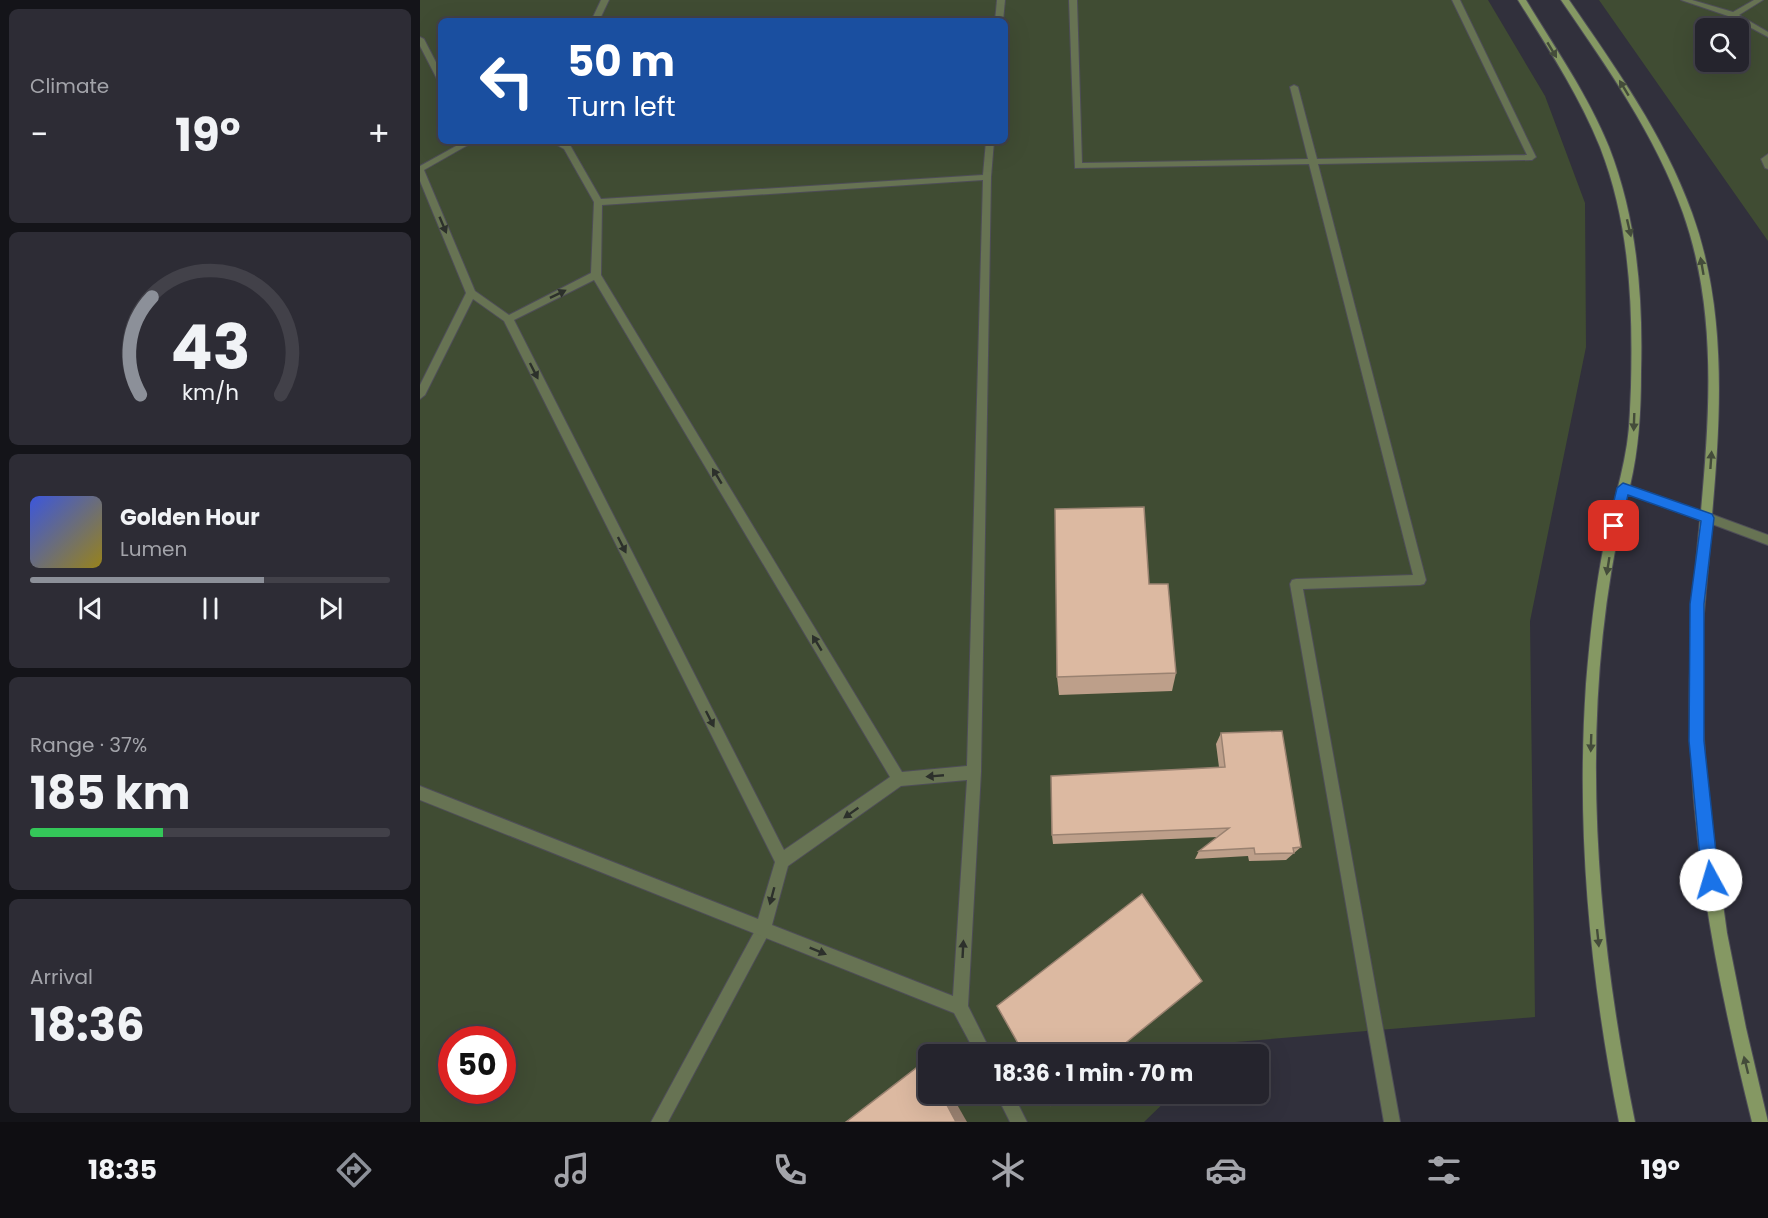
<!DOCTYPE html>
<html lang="en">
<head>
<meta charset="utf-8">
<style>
	body { margin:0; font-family:Poppins,sans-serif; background:#2d2c35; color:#f1f3f6; height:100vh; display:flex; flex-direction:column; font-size:22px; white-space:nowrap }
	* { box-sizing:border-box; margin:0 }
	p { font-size:20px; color:#a3a4aa }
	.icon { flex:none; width:33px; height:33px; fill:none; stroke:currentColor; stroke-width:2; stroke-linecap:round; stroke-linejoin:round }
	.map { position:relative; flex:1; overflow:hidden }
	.drawer { display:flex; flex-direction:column; gap:9px; padding:9px; background:#141419; width:420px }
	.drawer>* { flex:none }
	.hud { position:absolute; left:18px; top:18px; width:570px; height:126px; border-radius:9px; box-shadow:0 6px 24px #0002,0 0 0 2px #424149; background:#1a4fa0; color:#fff; overflow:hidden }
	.fabs { position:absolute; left:1275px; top:18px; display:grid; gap:12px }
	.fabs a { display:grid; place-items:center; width:54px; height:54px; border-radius:9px; background:#25242d; box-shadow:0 6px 24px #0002,0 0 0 2px #424149; font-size:30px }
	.speed { position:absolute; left:18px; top:1026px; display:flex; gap:12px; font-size:30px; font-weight:700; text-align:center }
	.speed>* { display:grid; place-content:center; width:78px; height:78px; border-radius:50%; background:#25242d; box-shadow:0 6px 24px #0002,0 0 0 2px #424149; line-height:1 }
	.speed .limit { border:9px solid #d22; background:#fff; color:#111 }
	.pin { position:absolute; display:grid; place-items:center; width:51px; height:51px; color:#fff; margin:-26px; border-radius:12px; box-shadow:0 3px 9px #0006 }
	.me { position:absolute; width:66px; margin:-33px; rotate:354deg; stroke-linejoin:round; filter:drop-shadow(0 0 4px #0008) }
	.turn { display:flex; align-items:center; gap:21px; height:126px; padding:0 30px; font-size:27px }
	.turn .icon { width:78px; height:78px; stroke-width:2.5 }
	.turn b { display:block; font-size:42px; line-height:51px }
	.big { font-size:45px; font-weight:700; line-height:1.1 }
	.drawer .widget { flex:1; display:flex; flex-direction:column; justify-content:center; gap:9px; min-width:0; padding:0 21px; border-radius:9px; background:#2d2c35 }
	.drawer .dial { align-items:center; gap:0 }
	.dial svg { height:156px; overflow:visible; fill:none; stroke:#424149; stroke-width:7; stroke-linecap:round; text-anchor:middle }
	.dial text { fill:#f1f3f6; stroke:none }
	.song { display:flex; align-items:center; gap:18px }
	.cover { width:72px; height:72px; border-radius:9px; background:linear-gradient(135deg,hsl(230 70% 55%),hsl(50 70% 35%)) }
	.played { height:6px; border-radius:3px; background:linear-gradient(90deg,#8c9099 65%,#424149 65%) }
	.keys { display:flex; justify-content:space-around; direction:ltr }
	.heat { display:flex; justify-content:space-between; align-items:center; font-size:33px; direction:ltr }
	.charge { height:9px; border-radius:4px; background:linear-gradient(90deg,#34c759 37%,#424149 0) }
	.trip { position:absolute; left:498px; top:1044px; width:351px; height:60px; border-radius:9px; background:#25242d; box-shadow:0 6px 24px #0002,0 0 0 2px #424149; font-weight:700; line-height:60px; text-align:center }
	.tab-bar { display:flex; height:96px; justify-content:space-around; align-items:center; background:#0f0e12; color:#a3a4aa }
	.tab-bar .icon { width:42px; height:42px }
	.tab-bar .on { color:#8c9099 }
	.tab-bar b { font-size:27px; color:#f1f3f6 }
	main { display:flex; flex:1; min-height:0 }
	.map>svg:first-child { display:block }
	.green { fill:#404c33; fill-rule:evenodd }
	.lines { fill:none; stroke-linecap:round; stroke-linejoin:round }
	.lane-casing { stroke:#4e4d58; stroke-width:2 }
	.street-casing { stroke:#4e4d58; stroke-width:2 }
	.secondary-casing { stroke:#4e4d58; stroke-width:2 }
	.lane { fill:#677353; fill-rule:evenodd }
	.street { fill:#677353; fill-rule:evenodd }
	.secondary { fill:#859863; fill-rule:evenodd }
	.wall { fill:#bd9f8a }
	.shaded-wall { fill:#9a8271 }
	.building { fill:#dcb9a1; stroke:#9a8271; stroke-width:1.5 }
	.oneway { fill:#444c3a }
	.oneway2 { fill:#2c302b }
	.route { fill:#1a73e8; stroke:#114b97; stroke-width:1.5 }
</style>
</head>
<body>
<main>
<section class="drawer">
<div class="widget"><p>Climate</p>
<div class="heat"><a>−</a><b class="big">19°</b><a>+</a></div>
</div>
<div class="widget dial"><svg viewBox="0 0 100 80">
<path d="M14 69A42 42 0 1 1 86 69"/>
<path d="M14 69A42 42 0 0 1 20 19" stroke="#8c9099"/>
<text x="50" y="56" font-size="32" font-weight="700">43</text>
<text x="50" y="72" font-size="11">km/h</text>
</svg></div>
<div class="widget">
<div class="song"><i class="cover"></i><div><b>Golden Hour</b><p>Lumen</p></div></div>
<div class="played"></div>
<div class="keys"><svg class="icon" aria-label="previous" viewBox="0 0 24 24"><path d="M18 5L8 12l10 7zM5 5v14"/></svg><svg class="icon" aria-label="pause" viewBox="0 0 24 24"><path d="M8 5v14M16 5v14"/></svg><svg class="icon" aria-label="next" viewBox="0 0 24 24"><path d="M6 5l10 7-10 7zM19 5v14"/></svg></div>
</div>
<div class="widget"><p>Range · 37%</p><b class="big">185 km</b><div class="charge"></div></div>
<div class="widget"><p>Arrival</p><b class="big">18:36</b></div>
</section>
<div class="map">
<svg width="1348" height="1122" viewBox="0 0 1348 1122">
	<rect width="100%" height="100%" fill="#31303c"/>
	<g class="green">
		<path d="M0,0h1068l57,96 40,107 1,144 -56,274 5,396 -312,26 -11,11h-284v40h245l-29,28h-724zM21,21h564v120h-564zM32,1040h50v50h-50z"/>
		<path d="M1179,0h169v241zM1286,28h32v34h-32z"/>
	</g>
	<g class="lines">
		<g class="lane-casing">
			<g id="lane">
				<polygon points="649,0 657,0 662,163 888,159 870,87 874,85 878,87 897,159 1107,155 1032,0 1040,0 1116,157 1112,160 898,164 1006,580 1004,584 1000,585 883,589 980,1122 964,1122 870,584 872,580 876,579 993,575 889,164 655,168"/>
				<polygon points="343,922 348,925 351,930 348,935 248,1122 231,1122 338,925"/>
			</g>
		</g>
		<g class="street-casing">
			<g id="street">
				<polygon points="181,0 189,0 179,21 171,21"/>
				<polygon points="577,0 585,0 583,21 575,21"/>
				<polygon points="1261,0 1272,0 1313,12 1334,0 1343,0 1319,15 1348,32 1348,37 1311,17"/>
				<polygon points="0,37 4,39 21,72 21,81 17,79 0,46"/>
				<path d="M45,141h10l-51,29 51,121 34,24 82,-42 3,-71 -30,-53 -14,-8h11l9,4 31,54 382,-24 3,-34h8l-3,36 -10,595 -13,234 24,48h-16l-22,-41 -534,-213v-14l338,133 17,-57 -271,-541 -31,-22 -48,96 -5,4v-14l46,-92 -46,-112v-15zM563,180l-16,586 -65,6 -301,-497 1,-70zM174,280l296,497 -106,73 -270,-530zM547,780l-14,216 -181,-71 16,-59 113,-80z"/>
				<polygon points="1348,154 1348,169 1345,168 1341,159"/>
				<polygon points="1288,513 1348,535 1348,545 1284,521 1282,518 1284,515"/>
				<polygon points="576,1094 593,1094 607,1122 590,1122"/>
			</g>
		</g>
		<g class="secondary-casing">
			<path id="secondary" d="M1098,0h8c29,48 62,95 83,147 28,72 34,149 32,225 0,39 -2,76 -11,114l71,25c9,-100 16,-202 -18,-298 -27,-77 -76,-146 -122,-213h8c46,67 95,135 123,213 35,96 29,202 20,302l2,3 -2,4 -9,103v97l4,67 20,144 19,95 22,94h-16c-32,-129 -59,-261 -62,-394 -2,-69 3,-139 10,-208l-73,-26c-50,206 -34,422 8,628h-16c-29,-145 -43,-290 -33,-438 4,-48 9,-96 19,-144 7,-32 17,-63 22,-96 3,-19 3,-38 4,-57 2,-82 -1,-163 -31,-240 -21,-52 -52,-99 -82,-147z"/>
		</g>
		<use href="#lane" class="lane"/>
		<use href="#street" class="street"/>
		<use href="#secondary" class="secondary"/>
	</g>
	<g class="wall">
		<polygon points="729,584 756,673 752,691 639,695 637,677"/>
		<polygon points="801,733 881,847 866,860 829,861 828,856 775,859 779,851 798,837 633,844 632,835 799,767 796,744"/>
	</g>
	<g class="shaded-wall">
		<polygon points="504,1062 508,1062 508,1071"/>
		<polygon points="521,1094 531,1094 547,1122 536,1122"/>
	</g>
	<g class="building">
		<polygon points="724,507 729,584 748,584 756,673 637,677 635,509"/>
		<polygon points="862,731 881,847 873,848 874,853 835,854 834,848 779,851 809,828 632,835 631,776 805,767 801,733"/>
		<polygon points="722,894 782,981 692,1054 604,1054 577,1006"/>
		<polygon points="504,1062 508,1071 508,1094 521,1094 536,1122 426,1122"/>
		<polygon points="625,1094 645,1094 631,1105"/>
	</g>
	<defs><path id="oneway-solid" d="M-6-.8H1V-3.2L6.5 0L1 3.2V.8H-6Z" transform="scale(1.5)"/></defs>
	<g class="oneway">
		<use href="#oneway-solid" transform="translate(1132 50) rotate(59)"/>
		<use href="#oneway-solid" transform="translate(1204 88) rotate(-121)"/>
		<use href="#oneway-solid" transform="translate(1209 228) rotate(77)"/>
		<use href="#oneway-solid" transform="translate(1282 266) rotate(-100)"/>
		<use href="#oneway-solid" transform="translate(1214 422) rotate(92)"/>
		<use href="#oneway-solid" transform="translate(1291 460) rotate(-86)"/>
		<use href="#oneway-solid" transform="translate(1188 566) rotate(99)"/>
		<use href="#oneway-solid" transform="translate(1171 743) rotate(92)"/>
		<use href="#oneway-solid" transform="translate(1178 938) rotate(84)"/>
		<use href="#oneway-solid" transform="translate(1326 1065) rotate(-104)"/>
	</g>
	<g class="oneway2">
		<use href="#oneway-solid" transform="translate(23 225) rotate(67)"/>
		<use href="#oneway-solid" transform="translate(138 294) rotate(-26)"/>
		<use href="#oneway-solid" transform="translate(114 371) rotate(63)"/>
		<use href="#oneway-solid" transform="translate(297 476) rotate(-121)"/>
		<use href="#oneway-solid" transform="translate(202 545) rotate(63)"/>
		<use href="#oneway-solid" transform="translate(397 643) rotate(-121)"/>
		<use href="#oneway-solid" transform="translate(290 719) rotate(63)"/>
		<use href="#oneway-solid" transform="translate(515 776) rotate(175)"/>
		<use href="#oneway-solid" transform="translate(431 813) rotate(145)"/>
		<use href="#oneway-solid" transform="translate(352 896) rotate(105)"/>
		<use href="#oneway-solid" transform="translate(543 949) rotate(-87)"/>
		<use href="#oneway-solid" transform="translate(398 951) rotate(22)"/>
	</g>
	<polygon class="route" points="1203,483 1292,514 1294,518 1284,604 1284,741 1299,880 1297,886 1291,888 1285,886 1282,880 1269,741 1270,604 1281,521 1208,495 1199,530 1189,530 1188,526 1197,488"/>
</svg>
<div class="fabs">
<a><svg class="icon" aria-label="search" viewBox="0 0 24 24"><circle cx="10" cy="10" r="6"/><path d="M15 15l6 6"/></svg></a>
</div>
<div class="speed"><div class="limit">50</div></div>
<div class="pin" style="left:1194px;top:526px;background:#d93025"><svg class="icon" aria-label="arrive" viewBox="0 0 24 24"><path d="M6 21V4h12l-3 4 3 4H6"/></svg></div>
<svg class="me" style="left:1291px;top:880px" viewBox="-20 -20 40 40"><circle r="19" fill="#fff"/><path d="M0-13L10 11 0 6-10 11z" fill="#1a73e8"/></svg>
<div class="trip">18:36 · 1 min · 70 m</div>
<div class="hud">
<div class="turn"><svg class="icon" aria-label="left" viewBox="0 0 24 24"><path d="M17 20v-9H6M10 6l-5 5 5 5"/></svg><div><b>50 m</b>Turn left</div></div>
</div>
</div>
</main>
<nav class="tab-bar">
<b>18:35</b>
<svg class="icon on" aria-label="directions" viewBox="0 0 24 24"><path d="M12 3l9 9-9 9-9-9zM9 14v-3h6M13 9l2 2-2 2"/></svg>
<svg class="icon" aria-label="music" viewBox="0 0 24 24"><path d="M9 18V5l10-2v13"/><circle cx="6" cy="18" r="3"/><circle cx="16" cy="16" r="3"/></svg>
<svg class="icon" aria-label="phone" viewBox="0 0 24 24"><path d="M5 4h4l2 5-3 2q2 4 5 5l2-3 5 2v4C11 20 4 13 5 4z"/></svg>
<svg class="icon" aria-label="climate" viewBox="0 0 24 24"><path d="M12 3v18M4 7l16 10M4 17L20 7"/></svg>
<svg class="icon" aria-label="car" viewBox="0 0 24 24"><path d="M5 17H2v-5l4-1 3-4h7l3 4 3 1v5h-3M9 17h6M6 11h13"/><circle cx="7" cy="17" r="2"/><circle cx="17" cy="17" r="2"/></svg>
<svg class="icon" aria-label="filters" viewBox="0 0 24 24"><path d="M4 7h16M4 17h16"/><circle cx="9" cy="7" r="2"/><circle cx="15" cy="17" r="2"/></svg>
<b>19°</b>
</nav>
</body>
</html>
